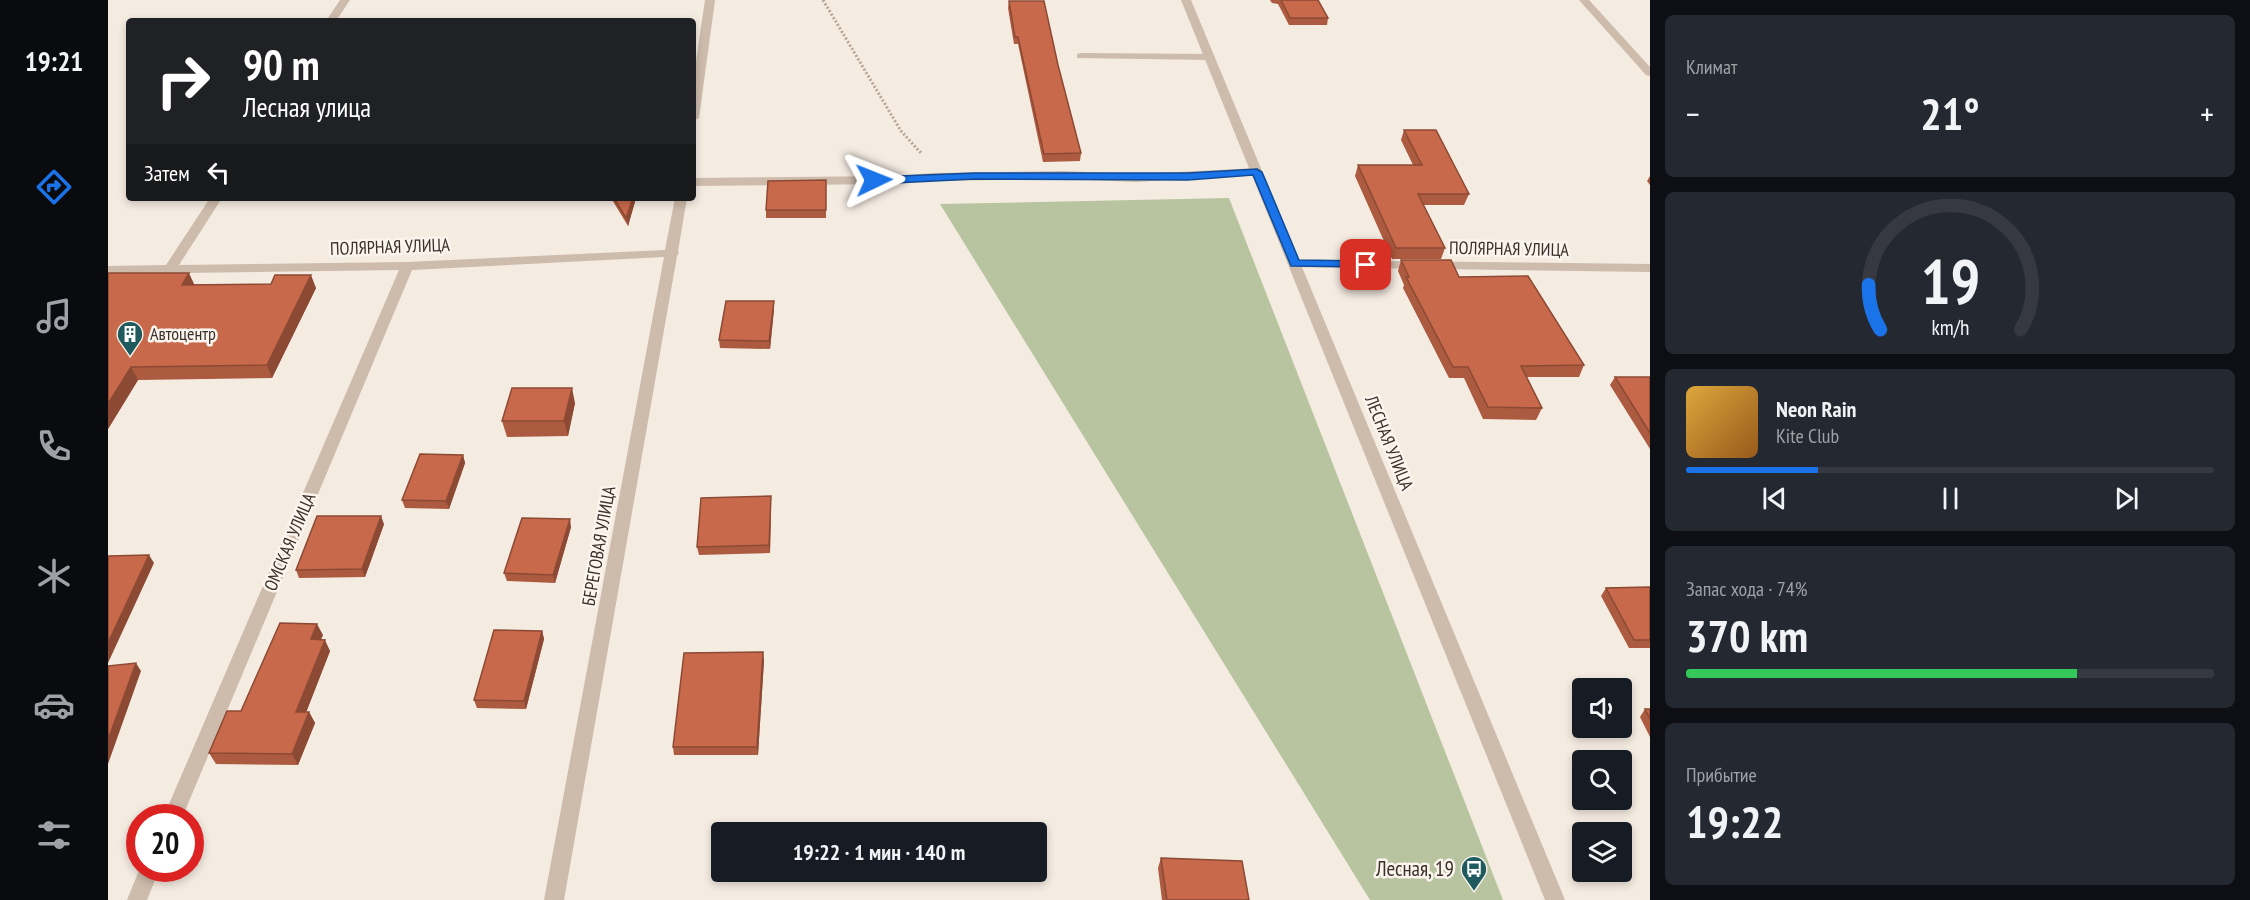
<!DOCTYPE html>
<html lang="ru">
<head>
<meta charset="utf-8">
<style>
	body { margin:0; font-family:"PT Sans Narrow",sans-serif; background:#242831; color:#f1f3f6; height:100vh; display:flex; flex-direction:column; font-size:22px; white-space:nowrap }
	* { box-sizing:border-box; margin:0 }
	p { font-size:20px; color:#9ea1a6 }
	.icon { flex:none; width:33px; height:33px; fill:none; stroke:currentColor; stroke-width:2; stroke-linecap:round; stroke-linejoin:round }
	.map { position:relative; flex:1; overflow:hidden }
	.side { display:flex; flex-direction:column; gap:15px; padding:15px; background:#0d0f14; width:600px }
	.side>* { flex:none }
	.guide { position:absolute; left:18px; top:18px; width:570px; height:183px; border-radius:6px; box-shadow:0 3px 9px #0003; background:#202124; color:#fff; overflow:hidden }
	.fabs { position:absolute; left:1464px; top:678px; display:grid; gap:12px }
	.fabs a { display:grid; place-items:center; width:60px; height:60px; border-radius:6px; background:#171b24; box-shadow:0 3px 9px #0003; font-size:30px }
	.speed { position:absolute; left:18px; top:804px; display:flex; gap:12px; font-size:30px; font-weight:700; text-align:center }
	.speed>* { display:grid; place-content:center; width:78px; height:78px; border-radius:50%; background:#171b24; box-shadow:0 3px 9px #0003; line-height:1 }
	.speed .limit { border:9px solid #d22; background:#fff; color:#111 }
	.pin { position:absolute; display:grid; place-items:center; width:51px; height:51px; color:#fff; margin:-26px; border-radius:12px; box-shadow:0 3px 9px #0006 }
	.me { position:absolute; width:66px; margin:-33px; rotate:88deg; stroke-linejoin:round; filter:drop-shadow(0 0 4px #0008) }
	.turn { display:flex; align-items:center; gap:21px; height:126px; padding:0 18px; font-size:27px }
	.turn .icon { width:78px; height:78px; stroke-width:2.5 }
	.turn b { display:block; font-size:42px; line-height:51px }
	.then { display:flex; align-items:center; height:57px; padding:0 18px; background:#0003; gap:12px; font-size:22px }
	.big { font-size:45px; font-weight:800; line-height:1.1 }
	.side .tile { flex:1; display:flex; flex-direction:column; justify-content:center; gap:9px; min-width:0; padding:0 21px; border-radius:9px; background:#242831 }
	.side .dial { align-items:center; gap:0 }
	.dial svg { height:156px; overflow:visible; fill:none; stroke:#363941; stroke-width:7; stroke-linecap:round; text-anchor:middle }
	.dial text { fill:#f1f3f6; stroke:none }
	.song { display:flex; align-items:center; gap:18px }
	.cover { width:72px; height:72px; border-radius:9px; background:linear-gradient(135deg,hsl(40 70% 55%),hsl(30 70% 35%)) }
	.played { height:6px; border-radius:3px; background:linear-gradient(90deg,#1a73e8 25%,#363941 25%) }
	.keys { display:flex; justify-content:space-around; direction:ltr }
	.heat { display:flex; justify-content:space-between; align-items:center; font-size:33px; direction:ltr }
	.charge { height:9px; border-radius:4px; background:linear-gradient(90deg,#34c759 74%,#363941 0) }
	.trip { position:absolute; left:603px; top:822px; width:336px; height:60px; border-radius:6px; background:#171b24; box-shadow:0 3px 9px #0003; font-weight:800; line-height:60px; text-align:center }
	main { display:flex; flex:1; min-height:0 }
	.tab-bar { display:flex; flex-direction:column; width:108px; justify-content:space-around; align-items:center; background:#090b0e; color:#9ea1a6 }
	.tab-bar .icon { width:42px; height:42px }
	.tab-bar .active { color:#1a73e8 }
	.tab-bar b { font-size:27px; color:#f1f3f6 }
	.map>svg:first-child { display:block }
	.green { fill:#b8c4a0 }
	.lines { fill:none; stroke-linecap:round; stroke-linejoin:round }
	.path { stroke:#b9a596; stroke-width:3; stroke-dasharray:2 2; stroke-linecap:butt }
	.service { fill:#cdbbac; fill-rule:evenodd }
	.minor { fill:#cdbbac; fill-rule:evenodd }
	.tertiary { fill:#cdbbac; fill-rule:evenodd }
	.wall { fill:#ac5a40 }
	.shaded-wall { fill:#8c4a34 }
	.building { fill:#c8694b; stroke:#8c4a34; stroke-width:1.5 }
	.route { fill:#1a73e8; stroke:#114b97; stroke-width:1.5 }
	.labels { text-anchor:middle; stroke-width:5; stroke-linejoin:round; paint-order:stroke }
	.street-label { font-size:18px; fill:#3b302b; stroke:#fbf5ee }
	.poi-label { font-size:18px; fill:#3b302b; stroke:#fbf5ee; text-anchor:start }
	.near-poi-label { font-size:21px; fill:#3b302b; stroke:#fbf5ee; text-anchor:end }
</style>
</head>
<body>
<main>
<nav class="tab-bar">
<b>19:21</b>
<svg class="icon active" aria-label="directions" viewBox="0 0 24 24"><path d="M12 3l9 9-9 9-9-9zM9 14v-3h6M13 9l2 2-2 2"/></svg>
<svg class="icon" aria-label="music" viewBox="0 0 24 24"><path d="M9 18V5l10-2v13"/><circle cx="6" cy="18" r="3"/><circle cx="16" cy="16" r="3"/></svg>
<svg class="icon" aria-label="phone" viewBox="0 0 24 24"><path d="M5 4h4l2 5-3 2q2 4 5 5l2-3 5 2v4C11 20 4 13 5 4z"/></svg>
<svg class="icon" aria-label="climate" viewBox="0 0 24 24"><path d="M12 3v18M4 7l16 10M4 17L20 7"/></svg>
<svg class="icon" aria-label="car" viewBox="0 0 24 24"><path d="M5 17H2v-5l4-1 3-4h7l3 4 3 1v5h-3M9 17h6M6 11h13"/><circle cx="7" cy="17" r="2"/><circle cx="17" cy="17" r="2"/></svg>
<svg class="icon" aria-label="filters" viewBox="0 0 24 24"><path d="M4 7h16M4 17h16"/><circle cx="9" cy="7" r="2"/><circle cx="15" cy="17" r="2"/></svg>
</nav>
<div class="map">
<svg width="1542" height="900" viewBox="0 0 1542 900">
	<rect width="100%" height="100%" fill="#f4ebe1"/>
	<polygon class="green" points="1121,198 1395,900 1262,900 832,204"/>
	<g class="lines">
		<polyline class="path" points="715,0 793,131 813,153"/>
		<g class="service">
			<polygon points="973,53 1102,54 1107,57 1102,60 969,58 969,54"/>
			<polygon points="1149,168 1155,172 1153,174 1028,182 956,179 823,181 788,184 585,186 585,178 788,176 823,173 956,171 1028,174"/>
		</g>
		<g class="minor">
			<polygon points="232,0 242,0 228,21 218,21"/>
			<polygon points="597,0 607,0 591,118 585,121 585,81"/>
			<polygon points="1471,0 1481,0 1542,67 1542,76 1538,75"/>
			<polygon points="102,198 114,198 71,265 299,262 557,250 567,198 579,198 570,251 571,253 569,256 456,900 436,900 556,257 304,270 74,818 55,818 291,270 0,274 0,266 58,265"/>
			<polygon points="1187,260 1542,264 1542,272 1182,267 1181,264"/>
			<polygon points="32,868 52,868 39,900 19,900"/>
		</g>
		<polygon class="tertiary" points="1073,0 1083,0 1457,900 1437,900"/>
	</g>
	<g class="wall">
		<polygon points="1162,0 1210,0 1220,18 1219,25 1181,25 1170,4 1164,3"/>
		<polygon points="901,1 950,65 973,153 972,161 935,162 910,44 906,44 900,8"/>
		<polygon points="1296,130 1361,194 1356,205 1315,205 1337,248 1333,259 1284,259 1247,176 1250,165 1305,165 1293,140"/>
		<polygon points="1542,176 1542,185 1539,181"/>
		<polygon points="718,180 718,218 658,218 658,210"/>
		<polygon points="503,198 528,198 520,226"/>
		<polygon points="1293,260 1351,277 1476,365 1471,377 1418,377 1434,408 1428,420 1375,419 1356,378 1341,378 1295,288 1296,285 1290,271"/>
		<polygon points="0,273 87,285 208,288 164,378 30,380 0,429"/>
		<polygon points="666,309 662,349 612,348 611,340"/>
		<polygon points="1507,377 1542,377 1542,449 1502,385"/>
		<polygon points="467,403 460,436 399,437 394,421"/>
		<polygon points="355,455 357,463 341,509 297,508 294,500"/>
		<polygon points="663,496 663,504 662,553 591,555 589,547"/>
		<polygon points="276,524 257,577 191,578 188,570"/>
		<polygon points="463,527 447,583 399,581 396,573"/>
		<polygon points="1542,587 1542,648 1521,648 1493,596 1498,588"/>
		<polygon points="434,631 436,639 418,709 369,708 366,700"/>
		<polygon points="215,635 213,639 222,651 198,712 201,712 207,723 190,765 108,764 101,753"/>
		<polygon points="656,660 650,755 566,755 565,747"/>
		<polygon points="1537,709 1542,709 1542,737 1532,717"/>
		<polygon points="1053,858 1141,900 1054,900 1050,868"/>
	</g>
	<g class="shaded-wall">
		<polygon points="525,198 528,198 520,226 518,218"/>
		<polygon points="81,273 87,286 74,285"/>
		<polygon points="203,275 208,288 164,378 159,365"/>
		<polygon points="666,301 666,309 662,349 661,341"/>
		<polygon points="23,367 30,380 0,429 0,404"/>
		<polygon points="464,388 467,403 460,436 456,421"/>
		<polygon points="355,455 357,463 341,509 338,501"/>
		<polygon points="663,496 663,504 662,553 661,545"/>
		<polygon points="273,516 276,524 257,577 254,569"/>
		<polygon points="462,519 463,527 447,583 445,575"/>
		<polygon points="41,555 46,563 0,663 0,643"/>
		<polygon points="209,624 215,635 208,651 203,639"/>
		<polygon points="434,631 436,639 418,709 416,701"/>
		<polygon points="217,640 222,651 194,723 188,712"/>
		<polygon points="655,652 656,660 650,755 649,747"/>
		<polygon points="28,663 33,671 0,764 0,740"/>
		<polygon points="201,712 207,723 190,765 184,754"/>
	</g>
	<g class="building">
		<polygon points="1173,0 1210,0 1220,18 1182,18"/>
		<polygon points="901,1 936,1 950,65 973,153 936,154 910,37 907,37"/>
		<polygon points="1296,130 1328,130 1361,194 1310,194 1337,248 1288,248 1250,165 1314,165"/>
		<polygon points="718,180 718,210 658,210 660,181"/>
		<polygon points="506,198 525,198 518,218"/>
		<polygon points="1293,260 1343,260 1351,277 1420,276 1476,365 1413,366 1434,408 1380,407 1360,367 1345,367 1298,277 1301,277"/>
		<polygon points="0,273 81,273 74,285 163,284 167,275 203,275 159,365 23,367 0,404"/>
		<polygon points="618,301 666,301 661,341 611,340"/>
		<polygon points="1507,377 1542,377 1542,433"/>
		<polygon points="404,388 464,388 456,421 394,421"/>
		<polygon points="312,454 355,455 338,501 294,500"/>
		<polygon points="663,496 661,545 589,547 593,498"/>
		<polygon points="209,516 273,516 254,569 188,570"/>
		<polygon points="414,518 462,519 445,575 396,573"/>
		<polygon points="41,555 0,643 0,556"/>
		<polygon points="1542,587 1542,640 1526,640 1498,588"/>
		<polygon points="172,623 209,624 203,639 217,640 188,712 201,712 184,754 101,753 119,711 133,711"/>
		<polygon points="386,630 434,631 416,701 366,700"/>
		<polygon points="655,652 649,747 565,747 576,653"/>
		<polygon points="28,663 0,740 0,666"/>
		<polygon points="1537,709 1542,709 1542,719"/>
		<polygon points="1053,858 1134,861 1141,900 1059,900"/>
	</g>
	<polygon class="route" points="1149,169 1154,172 1191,260 1258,261 1262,262 1262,267 1183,266 1145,175 1080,180 867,179 766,184 760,180 766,177 867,173 1080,173"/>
	<defs>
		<g id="building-pin" transform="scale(1.35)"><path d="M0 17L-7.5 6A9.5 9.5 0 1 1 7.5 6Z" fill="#1f5a5e" stroke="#fbf5ee"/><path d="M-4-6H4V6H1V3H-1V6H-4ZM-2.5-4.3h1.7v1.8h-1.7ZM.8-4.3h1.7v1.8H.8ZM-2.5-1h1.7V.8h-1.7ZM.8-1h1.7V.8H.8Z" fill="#fff"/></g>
		<g id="bus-pin" transform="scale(1.35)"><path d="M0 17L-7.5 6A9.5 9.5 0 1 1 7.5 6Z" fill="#1f5a5e" stroke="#fbf5ee"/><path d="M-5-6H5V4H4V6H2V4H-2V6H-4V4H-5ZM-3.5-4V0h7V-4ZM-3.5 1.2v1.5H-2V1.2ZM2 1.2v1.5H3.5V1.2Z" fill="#fff"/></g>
	</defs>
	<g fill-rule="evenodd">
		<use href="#building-pin" x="22" y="334"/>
		<use href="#bus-pin" x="1366" y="869"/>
	</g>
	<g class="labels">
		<g class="street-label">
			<text transform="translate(282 247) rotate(-2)" y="6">ПОЛЯРНАЯ УЛИЦА</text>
			<text transform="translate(1401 249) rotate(1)" y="6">ПОЛЯРНАЯ УЛИЦА</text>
			<text transform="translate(1281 443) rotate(68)" y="6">ЛЕСНАЯ УЛИЦА</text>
			<text transform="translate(182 542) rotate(-67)" y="6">ОМСКАЯ УЛИЦА</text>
			<text transform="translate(491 546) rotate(-80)" y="6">БЕРЕГОВАЯ УЛИЦА</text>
		</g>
		<g class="poi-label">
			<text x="42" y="340">Автоцентр</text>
		</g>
		<g class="near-poi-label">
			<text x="1346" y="876">Лесная, 19</text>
		</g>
	</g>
</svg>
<div class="fabs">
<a><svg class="icon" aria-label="sound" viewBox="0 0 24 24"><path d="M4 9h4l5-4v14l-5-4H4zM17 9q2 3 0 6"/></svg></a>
<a><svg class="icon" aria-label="search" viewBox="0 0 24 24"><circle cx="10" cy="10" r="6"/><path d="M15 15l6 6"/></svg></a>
<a><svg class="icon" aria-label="layers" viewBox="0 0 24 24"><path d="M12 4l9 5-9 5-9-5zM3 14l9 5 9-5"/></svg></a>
</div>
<div class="speed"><div class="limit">20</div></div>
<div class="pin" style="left:1258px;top:265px;background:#d93025"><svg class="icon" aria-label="arrive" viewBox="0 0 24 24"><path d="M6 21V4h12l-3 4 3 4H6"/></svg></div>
<svg class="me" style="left:766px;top:180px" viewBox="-20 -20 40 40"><path d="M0-17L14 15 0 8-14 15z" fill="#1a73e8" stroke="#fff" stroke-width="4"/></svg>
<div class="trip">19:22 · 1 мин · 140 m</div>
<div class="guide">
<div class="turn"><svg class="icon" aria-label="right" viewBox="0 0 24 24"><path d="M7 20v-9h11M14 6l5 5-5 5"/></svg><div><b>90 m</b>Лесная улица</div></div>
<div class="then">Затем<svg class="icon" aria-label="left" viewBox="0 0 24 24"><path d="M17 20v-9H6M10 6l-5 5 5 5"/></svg></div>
</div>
</div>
<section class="side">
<div class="tile"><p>Климат</p>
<div class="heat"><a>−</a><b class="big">21°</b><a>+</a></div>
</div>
<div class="tile dial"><svg viewBox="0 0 100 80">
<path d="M14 69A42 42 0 1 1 86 69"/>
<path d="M14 69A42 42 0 0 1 8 46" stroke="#1a73e8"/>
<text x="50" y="56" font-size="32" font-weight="700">19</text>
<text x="50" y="72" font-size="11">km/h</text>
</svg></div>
<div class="tile">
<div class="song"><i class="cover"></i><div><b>Neon Rain</b><p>Kite Club</p></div></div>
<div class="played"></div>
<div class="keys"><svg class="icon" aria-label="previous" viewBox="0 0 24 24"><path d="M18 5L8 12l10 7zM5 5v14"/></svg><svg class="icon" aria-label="pause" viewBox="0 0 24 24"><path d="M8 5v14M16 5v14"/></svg><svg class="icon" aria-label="next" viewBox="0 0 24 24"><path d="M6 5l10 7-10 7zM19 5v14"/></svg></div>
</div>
<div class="tile"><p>Запас хода · 74%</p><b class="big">370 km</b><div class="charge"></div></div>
<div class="tile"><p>Прибытие</p><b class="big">19:22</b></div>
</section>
</main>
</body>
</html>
